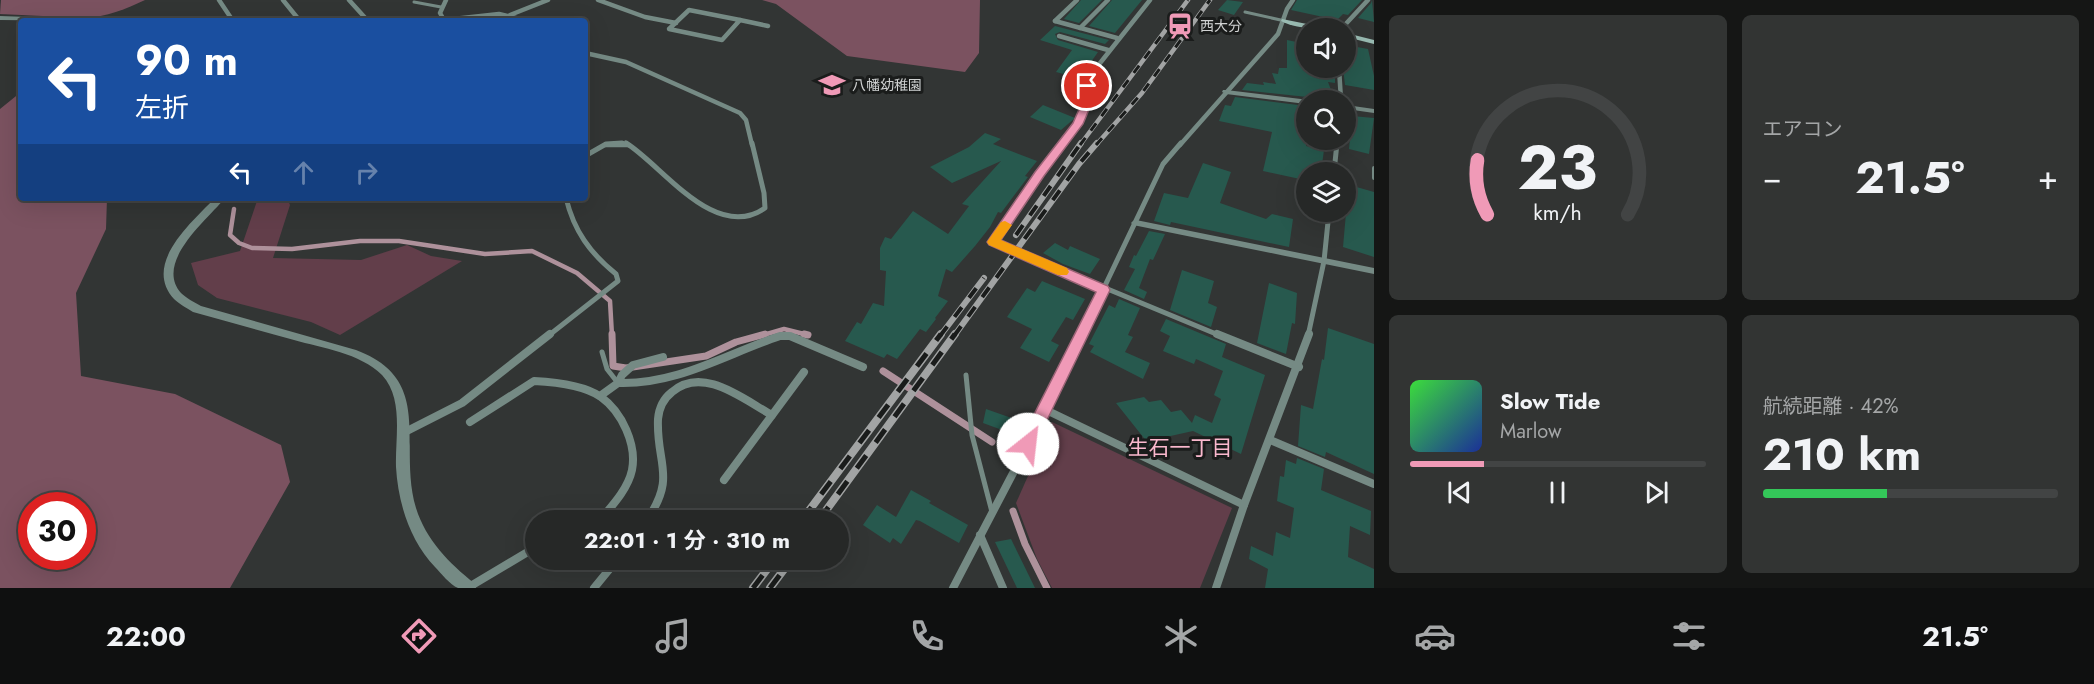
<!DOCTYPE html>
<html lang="ja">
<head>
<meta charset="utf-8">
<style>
	body { margin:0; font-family:Jost,"Noto Sans JP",sans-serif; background:#323433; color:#f1f3f6; height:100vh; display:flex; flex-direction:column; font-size:22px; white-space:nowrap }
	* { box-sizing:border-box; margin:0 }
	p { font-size:20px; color:#a4a6a7 }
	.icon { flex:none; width:33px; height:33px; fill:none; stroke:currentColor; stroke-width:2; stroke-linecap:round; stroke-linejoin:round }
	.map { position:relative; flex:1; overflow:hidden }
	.drawer { display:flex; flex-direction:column; gap:15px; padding:15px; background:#151615; width:720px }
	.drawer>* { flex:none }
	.banner { position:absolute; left:18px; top:18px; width:570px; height:183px; border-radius:6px; box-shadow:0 6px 24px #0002,0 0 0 2px #424444; background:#1a4fa0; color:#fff; overflow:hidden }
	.controls { position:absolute; left:1296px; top:18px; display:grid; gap:12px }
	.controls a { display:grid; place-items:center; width:60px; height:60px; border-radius:50%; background:#262827; box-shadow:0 6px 24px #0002,0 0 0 2px #424444; font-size:30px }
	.speed { position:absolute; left:18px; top:492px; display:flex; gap:12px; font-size:30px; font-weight:700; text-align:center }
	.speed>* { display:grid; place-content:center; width:78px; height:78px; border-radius:50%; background:#262827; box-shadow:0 6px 24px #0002,0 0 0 2px #424444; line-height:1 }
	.speed .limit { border:9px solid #d22; background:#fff; color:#111 }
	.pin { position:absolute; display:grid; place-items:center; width:51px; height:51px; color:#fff; margin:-26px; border:3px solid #fff; border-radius:50%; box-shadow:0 2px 6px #0007 }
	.me { position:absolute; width:66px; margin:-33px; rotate:29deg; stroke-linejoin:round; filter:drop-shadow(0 0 4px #0008) }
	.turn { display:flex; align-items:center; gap:21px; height:126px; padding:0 18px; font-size:27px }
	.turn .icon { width:78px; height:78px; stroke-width:2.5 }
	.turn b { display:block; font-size:42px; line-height:51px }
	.lanes { display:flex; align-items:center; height:57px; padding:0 18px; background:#0003; justify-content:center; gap:30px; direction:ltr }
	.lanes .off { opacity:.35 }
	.big { font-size:45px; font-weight:700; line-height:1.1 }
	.drawer .widget { flex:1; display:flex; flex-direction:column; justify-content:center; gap:9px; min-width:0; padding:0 21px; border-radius:9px; background:#323433 }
	.drawer .dial { align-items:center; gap:0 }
	.dial svg { height:156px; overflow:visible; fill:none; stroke:#424444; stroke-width:7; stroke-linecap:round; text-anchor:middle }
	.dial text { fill:#f1f3f6; stroke:none }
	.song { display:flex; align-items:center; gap:18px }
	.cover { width:72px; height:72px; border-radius:9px; background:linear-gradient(135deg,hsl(120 70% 55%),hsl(230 70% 35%)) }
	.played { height:6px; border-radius:3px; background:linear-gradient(90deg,#f09ab7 25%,#424444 25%) }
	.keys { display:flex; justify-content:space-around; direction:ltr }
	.heat { display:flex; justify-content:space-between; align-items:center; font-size:33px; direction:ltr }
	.charge { height:9px; border-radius:4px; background:linear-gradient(90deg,#34c759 42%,#424444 0) }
	.drawer .tiles { flex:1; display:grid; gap:15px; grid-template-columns:repeat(2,1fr) }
	.trip { position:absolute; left:525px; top:510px; width:324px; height:60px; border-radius:30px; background:#262827; box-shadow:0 6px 24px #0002,0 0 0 2px #424444; font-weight:700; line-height:60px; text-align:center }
	.tab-bar { display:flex; height:96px; justify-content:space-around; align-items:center; background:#0f1010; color:#a4a6a7 }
	.tab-bar .icon { width:42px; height:42px }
	.tab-bar .on { color:#f09ab7 }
	.tab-bar b { font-size:27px; color:#f1f3f6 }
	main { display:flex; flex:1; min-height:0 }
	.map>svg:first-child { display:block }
	.green { fill:#623e4a }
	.forest { fill:#7b5260; fill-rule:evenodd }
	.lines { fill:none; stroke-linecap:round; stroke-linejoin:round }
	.stream-far1 { stroke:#ae919b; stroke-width:4.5 }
	.stream { stroke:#ae919b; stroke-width:7 }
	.building { fill:#27594e }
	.service-far2 { stroke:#758a84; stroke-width:3 }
	.service-far1 { stroke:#758a84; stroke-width:4 }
	.service { stroke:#758a84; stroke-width:5 }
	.minor-far2 { stroke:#758a84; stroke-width:4.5 }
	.minor-far1 { stroke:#758a84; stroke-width:5 }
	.minor { stroke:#758a84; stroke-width:8 }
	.tertiary { fill:#758a84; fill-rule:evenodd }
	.secondary { fill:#99bbb2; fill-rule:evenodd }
	.rail-far2-casing { stroke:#a2a4a4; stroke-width:4.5 }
	.rail-far1-casing { stroke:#a2a4a4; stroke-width:6 }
	.rail-casing { stroke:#a2a4a4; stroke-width:8 }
	.rail-far2 { stroke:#1a1c1b; stroke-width:3; stroke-dasharray:9; stroke-linecap:butt }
	.rail-far1 { stroke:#1a1c1b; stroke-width:4; stroke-dasharray:12; stroke-linecap:butt }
	.rail { stroke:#1a1c1b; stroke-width:5; stroke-dasharray:16; stroke-linecap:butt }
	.route { fill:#f09ab7; stroke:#9c6477; stroke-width:1.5 }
	.slow { fill:#f59e0b }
	.labels { text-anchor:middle; stroke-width:6; stroke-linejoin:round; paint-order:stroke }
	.far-poi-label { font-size:14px; fill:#d0d2d2; stroke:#1a1c1b; text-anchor:start }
	.near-neighbourhood-label { font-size:21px; fill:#fab8cd; stroke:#1a1c1b }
</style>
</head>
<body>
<main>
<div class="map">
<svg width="1374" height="588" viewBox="0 0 1374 588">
	<rect width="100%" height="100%" fill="#323534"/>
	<g class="green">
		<polygon points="258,198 287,198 290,205 273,258 361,260 407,245 431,256 462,261 340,335 311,322 217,298 198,285 191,263 240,251"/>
		<polygon points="1052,422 1232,508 1200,588 1052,588 1037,559 1016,503"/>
	</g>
	<g class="forest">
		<path d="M1,0h144c-19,9 -39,17 -60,18l-85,-4z"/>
		<polygon points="762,0 980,0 979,53 965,72 847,56 776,4"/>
		<path d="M21,92v106h86l-1,31 -30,64 5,83 94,18 106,51 9,37 -60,106h-230v-479zM32,506h50v50h-50z"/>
	</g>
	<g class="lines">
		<g class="stream-far1">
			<polyline points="234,209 230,235 239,243 252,248 292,249 360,241 399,241 485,254 532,251 577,273 610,301 612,336"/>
			<polyline points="760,336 784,329 808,335"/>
		</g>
		<g class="stream">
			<polyline points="612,334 613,366 626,368 706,356 736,342 765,334"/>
			<polyline points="804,334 808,335"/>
			<polyline points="883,371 992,442"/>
			<polyline points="1013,511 1025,544 1047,588"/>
		</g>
	</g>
	<g class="building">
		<polygon points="1081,0 1102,0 1079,23 1064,19"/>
		<polygon points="1112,0 1142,0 1115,33 1089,26"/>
		<polygon points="1227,0 1243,2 1234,15 1218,10"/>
		<polygon points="1297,0 1362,0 1348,15 1343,14 1337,20 1291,10"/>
		<polygon points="1372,0 1374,22 1358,18 1371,3"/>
		<polygon points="1055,26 1109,40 1105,44 1060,32 1055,34 1058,40 1098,52 1082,75 1081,97 1064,94 1067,75 1056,72 1072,50 1040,40"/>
		<polygon points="1287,40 1306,44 1306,68 1335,68 1335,83 1328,82 1335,100 1242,90 1247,83 1264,85 1263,82 1276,84 1272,73 1278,74 1279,68 1287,68"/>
		<polygon points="1346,45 1368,49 1374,76 1374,90 1345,85 1343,68 1348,68 1349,60"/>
		<polygon points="1235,97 1306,106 1306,146 1324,150 1321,172 1302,171 1300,179 1263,171 1272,132 1219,121 1225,105 1231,106"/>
		<polygon points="1043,105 1075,118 1061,130 1030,117"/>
		<polygon points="1352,116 1374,118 1369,154 1349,149"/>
		<polygon points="985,133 1001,139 993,144 1037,161 1025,176 1028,177 1001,213 998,212 990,227 975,246 952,272 946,269 938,296 948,301 935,318 936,319 926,332 920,329 897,359 887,354 884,358 845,341 857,322 861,324 873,303 884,306 886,271 880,270 880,248 885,237 891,239 913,211 948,234 969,206 962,204 1001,161 952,183 930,167 969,147"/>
		<polygon points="1203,163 1231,172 1220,203 1266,219 1272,214 1293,219 1289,247 1171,222 1170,225 1154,221 1164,193 1188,198"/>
		<polygon points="1346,184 1374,192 1374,257 1343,247 1346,213"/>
		<polygon points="1149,231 1165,234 1153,260 1150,259 1139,288 1147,292 1144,299 1124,290 1135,269 1129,267 1134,255 1136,256"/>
		<polygon points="1055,243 1068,250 1070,246 1100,259 1090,274 1063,264 1043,253"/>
		<polygon points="1182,270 1214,281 1208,303 1217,307 1211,327 1170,310"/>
		<polygon points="1042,281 1085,299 1073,320 1066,317 1051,341 1059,345 1049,362 1020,348 1032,329 1007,317 1027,288 1035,292"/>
		<polygon points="1269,283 1297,293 1295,324 1292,323 1286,354 1257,343"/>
		<polygon points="1119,299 1140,308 1128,335 1133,337 1125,352 1150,363 1143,379 1090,352 1094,346 1089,344 1109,305 1115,308"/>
		<polygon points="1166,319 1226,344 1222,357 1265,375 1241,454 1193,431 1166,437 1174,447 1155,452 1116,403 1144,397 1149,402 1161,400 1171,412 1181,410 1192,423 1195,415 1212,423 1221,399 1214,395 1223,371 1196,359 1194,364 1163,351 1170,336 1160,331"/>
		<polygon points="1328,328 1374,344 1374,474 1326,452 1325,457 1298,446 1301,405 1313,409 1322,359 1324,360"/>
		<polygon points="986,409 1020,421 1015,442 1001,437 1002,430 983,423"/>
		<polygon points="1297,458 1324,469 1321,490 1371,511 1370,535 1350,526 1348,557 1374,569 1374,588 1265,588 1268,569 1249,559 1251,546 1273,556 1276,532 1290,538 1294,508 1277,501 1280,476 1284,477 1286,460 1296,464"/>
		<polygon points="911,490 931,501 929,503 968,525 959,543 920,521 916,520 901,544 893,538 890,543 863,525 877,505 896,517"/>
		<polygon points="1011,539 1035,588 1017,588 995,542"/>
	</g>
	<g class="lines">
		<g class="service-far2">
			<polyline points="414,2 441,7"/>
			<polyline points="1245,12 1285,21"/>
		</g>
		<polyline class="service-far1" points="1374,168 1374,178"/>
		<g class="service">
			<polyline points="602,352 607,369 618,383"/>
			<polyline points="966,375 972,435 992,512"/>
		</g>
		<g class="minor-far2">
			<polyline points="219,0 233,21"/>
			<polyline points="283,0 300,21"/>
			<polyline points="349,0 368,21"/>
			<polyline points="446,0 440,13 444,20 499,14 528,21"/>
			<polyline points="598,0 645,17 676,23"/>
			<polygon points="689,10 740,20 722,40 669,29"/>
			<polyline points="510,15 548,0"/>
			<polyline points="740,20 768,26"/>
			<polyline points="1055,21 1117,38"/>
			<polyline points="1055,21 1077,0"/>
			<polyline points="1080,28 1108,0"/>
			<polyline points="1342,28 1368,0"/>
			<polyline points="1059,36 1108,50"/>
			<polyline points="585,53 626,62 740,113 746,120 752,145"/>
			<polyline points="1339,68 1341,100"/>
			<polyline points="605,145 629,145"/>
			<polyline points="1062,145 1078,124 1085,107 1089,77 1150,0"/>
			<polyline points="1180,145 1278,34 1287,9 1293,0"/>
			<polyline points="1337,145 1337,140"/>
		</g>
		<g class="minor-far1">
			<path d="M626,143c36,22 89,100 139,65l-1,-15 -12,-50"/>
			<polyline points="1063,143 1039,174 994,242 1221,336"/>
			<polyline points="585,156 606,144 622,143"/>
			<polyline points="1334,172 1337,143"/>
			<path d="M548,336l70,-55 -2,-7c-26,-21 -42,-43 -50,-76"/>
			<polyline points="1081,336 1163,164 1181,143"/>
			<polyline points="1308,336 1324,261 1329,212"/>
		</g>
		<g class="minor">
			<polyline points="1217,334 1299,367"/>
			<path d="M618,383c59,2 108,-29 162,-47h10l73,31"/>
			<polyline points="600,396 618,383 622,375 633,365 663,357"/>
			<polyline points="1046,410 1244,505"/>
			<path d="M470,422l64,-41c20,1 50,4 67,16 21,15 36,48 31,73 -4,19 -20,36 -32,50"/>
			<polyline points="403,433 462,403 550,334"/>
			<polyline points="1270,440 1374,484"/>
			<polyline points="724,480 804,372"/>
			<path d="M647,520c30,-44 9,-56 11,-101 1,-11 5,-20 14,-27 31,-27 72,8 100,23"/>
			<polyline points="980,535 1003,588"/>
			<polyline points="469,587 536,547"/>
			<polyline points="594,588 617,560"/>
			<polyline points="953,588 1046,410 1082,334"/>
			<polyline points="1216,588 1244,505 1309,334"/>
		</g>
		<g class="tertiary">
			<polygon points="0,16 88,19 91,21 0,20"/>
			<polygon points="1223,90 1226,90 1309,100 1306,100 1306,104 1226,94 1222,92"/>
			<polygon points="1346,105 1374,109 1374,113 1346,109"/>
			<path d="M215,198h10c-18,22 -71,64 -44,95 5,5 13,9 20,13l155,44c80,30 41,95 60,158 10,32 33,55 58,75l2,5c-5,0 -13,0 -18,0 -8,-3 -17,-15 -23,-21 -25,-26 -37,-64 -39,-100 -1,-30 8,-68 -14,-92 -22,-22 -60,-27 -88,-35 -34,-9 -67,-19 -101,-28 -6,-4 -14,-8 -19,-13 -32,-35 18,-77 41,-101z"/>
			<polygon points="1136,220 1374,268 1374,274 1133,225 1131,223 1133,221"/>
		</g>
		<g class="secondary">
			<path d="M1282,19l35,7 4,2c-12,1 -29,-1 -40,-7z"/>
			<polygon points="1346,33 1374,40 1374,44 1346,37"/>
		</g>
		<g class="rail-far2-casing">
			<g id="rail-far2">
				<polyline points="1080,145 1188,0"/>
				<polyline points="1096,145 1142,93 1210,0"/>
			</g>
		</g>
		<g class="rail-far1-casing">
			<g id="rail-far1">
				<polyline points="1016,235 1081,143"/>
				<polyline points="940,336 984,278"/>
				<polyline points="954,336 1079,164 1097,143"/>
			</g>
		</g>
		<g class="rail-casing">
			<g id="rail">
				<polyline points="802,520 941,334"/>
				<polyline points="819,520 955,334"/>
				<polyline points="753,588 774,560"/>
				<polyline points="770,588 791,560"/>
			</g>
		</g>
		<use href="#rail-far2" class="rail-far2"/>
		<use href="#rail-far1" class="rail-far1"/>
		<use href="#rail" class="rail"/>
	</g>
	<polygon class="route" points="1087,83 1092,86 1090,107 1083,124 1044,176 1001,240 1108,286 1110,290 1033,449 1028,451 1022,449 1019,444 1096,292 989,245 987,242 1035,172 1073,123 1080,107 1082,86"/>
	<polygon class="slow" points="1005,221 1012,225 1001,240 1067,268 1069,272 1067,275 1058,275 989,245 987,242 989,239 1001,222"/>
	<defs>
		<g id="station-bare" transform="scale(2.07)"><path d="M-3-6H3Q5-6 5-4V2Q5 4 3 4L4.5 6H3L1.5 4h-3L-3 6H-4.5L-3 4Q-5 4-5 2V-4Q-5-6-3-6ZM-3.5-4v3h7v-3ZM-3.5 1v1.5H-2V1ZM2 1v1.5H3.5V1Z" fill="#f09ab7" stroke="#1a1c1b" stroke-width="2.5" paint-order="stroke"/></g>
		<g id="school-bare" transform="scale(2.07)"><path d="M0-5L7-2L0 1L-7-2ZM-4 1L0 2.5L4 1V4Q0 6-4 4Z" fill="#f09ab7" stroke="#1a1c1b" stroke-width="2.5" paint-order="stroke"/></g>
	</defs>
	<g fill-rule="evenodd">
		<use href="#station-bare" x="1180" y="26"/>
		<use href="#school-bare" x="832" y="85"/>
	</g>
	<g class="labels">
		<g class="far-poi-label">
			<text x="1200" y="31">西大分</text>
			<text x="852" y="90">八幡幼稚園</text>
		</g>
		<g class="near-neighbourhood-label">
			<text x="1180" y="455">生石一丁目</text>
		</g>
	</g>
</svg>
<div class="controls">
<a><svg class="icon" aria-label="sound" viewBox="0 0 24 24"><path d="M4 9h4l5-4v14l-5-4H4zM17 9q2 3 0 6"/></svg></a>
<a><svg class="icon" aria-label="search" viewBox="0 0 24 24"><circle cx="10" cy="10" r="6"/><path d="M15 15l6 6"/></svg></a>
<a><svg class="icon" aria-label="layers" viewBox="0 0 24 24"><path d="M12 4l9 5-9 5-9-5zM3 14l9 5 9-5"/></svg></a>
</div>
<div class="speed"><div class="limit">30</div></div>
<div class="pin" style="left:1087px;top:86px;background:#d93025"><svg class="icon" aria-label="arrive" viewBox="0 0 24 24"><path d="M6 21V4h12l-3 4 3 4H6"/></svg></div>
<svg class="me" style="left:1028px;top:444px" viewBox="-20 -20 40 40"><circle r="19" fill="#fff"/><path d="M0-13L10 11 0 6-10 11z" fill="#f09ab7"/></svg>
<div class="trip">22:01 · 1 分 · 310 m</div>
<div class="banner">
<div class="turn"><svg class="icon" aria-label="left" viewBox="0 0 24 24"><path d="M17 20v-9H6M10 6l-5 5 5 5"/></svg><div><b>90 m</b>左折</div></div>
<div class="lanes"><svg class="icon" aria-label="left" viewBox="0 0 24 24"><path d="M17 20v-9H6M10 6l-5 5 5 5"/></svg><svg class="icon off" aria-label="ahead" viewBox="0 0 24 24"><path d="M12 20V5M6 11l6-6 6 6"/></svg><svg class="icon off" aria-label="right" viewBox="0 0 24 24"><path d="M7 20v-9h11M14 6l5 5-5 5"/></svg></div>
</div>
</div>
<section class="drawer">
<div class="tiles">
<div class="widget dial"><svg viewBox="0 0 100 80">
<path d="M14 69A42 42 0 1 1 86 69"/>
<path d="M14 69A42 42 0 0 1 9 41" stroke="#f09ab7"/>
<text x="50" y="56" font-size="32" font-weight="700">23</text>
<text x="50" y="72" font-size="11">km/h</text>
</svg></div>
<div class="widget"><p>エアコン</p>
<div class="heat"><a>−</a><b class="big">21.5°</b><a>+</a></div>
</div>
<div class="widget">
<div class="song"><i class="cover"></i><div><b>Slow Tide</b><p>Marlow</p></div></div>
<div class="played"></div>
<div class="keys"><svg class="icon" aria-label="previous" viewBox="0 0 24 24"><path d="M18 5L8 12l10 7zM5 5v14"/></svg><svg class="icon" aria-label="pause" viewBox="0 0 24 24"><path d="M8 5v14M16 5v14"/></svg><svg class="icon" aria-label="next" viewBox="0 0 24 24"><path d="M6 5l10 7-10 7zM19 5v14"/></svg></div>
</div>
<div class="widget"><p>航続距離 · 42%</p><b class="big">210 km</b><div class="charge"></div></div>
</div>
</section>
</main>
<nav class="tab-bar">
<b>22:00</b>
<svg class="icon on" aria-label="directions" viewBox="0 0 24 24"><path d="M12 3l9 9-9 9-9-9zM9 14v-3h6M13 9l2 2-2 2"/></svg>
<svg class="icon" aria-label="music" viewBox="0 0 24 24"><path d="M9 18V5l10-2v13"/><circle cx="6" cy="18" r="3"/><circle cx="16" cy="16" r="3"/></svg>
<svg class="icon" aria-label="phone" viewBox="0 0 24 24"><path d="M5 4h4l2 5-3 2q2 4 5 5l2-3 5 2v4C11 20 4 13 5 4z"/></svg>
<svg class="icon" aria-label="climate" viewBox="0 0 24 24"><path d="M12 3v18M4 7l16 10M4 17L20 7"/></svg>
<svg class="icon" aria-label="car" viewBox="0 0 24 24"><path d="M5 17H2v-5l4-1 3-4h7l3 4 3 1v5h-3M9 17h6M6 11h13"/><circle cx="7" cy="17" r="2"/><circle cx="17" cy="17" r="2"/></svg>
<svg class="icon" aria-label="filters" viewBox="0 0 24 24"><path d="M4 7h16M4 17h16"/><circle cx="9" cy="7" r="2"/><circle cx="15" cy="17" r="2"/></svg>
<b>21.5°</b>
</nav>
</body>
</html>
